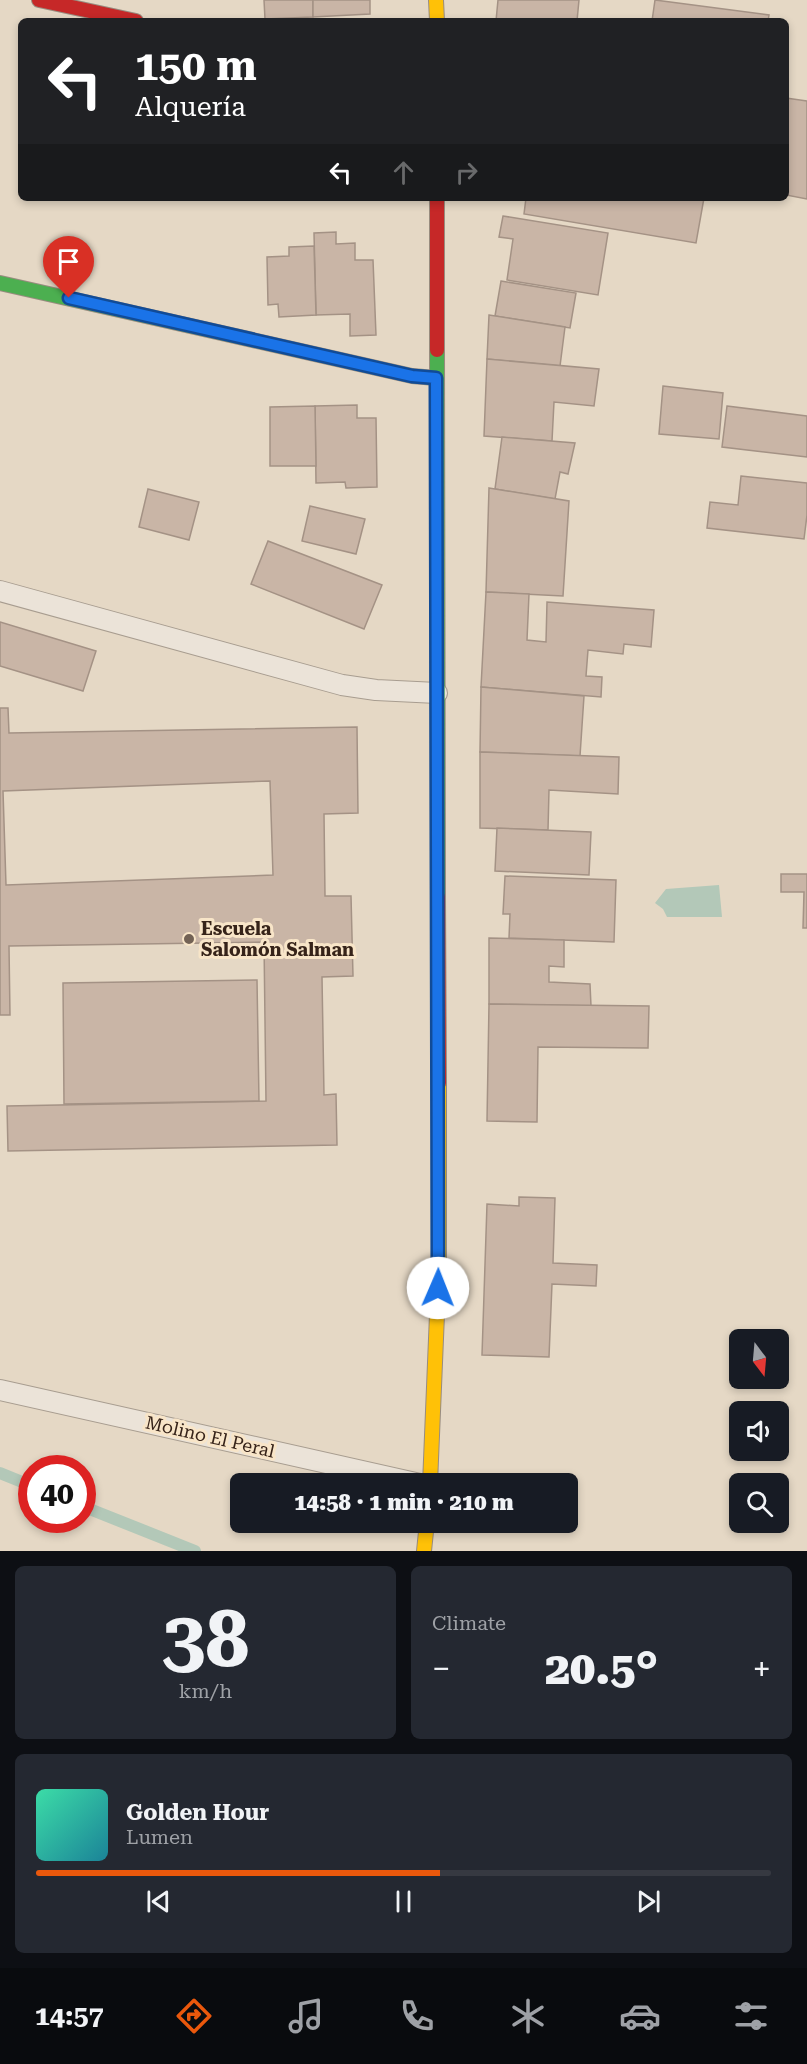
<!DOCTYPE html>
<html lang="en">
<head>
<meta charset="utf-8">
<style>
	body { margin:0; font-family:"Roboto Serif",serif; background:#242831; color:#f1f3f6; height:100vh; display:flex; flex-direction:column; font-size:22px; white-space:nowrap }
	* { box-sizing:border-box; margin:0 }
	p { font-size:20px; color:#9ea1a6 }
	.icon { flex:none; width:33px; height:33px; fill:none; stroke:currentColor; stroke-width:2; stroke-linecap:round; stroke-linejoin:round }
	.map { position:relative; height:1551px; overflow:hidden }
	.sheet { display:flex; flex-direction:column; gap:15px; padding:15px; background:#0d0f14; flex:1 }
	.sheet>* { flex:none }
	.guide { position:absolute; left:18px; top:18px; width:771px; height:183px; border-radius:9px; box-shadow:0 3px 9px #0003; background:#202124; color:#fff; overflow:hidden }
	.needle { width:39px; rotate:164deg }
	.fabs { position:absolute; left:729px; top:1329px; display:grid; gap:12px }
	.fabs a { display:grid; place-items:center; width:60px; height:60px; border-radius:9px; background:#171b24; box-shadow:0 3px 9px #0003; font-size:30px }
	.speed { position:absolute; left:18px; top:1455px; display:flex; gap:12px; font-size:30px; font-weight:700; text-align:center }
	.speed>* { display:grid; place-content:center; width:78px; height:78px; border-radius:50%; background:#171b24; box-shadow:0 3px 9px #0003; line-height:1 }
	.speed .limit { border:9px solid #d22; background:#fff; color:#111 }
	.pin { position:absolute; display:grid; place-items:center; width:51px; height:51px; color:#fff; margin:-62px -26px; border-radius:50% 50% 50% 0; rotate:-45deg; box-shadow:0 0 6px #0007 }
	.pin .icon { rotate:45deg }
	.me { position:absolute; width:66px; margin:-33px; rotate:1deg; stroke-linejoin:round; filter:drop-shadow(0 0 4px #0008) }
	.turn { display:flex; align-items:center; gap:21px; height:126px; padding:0 18px; font-size:27px }
	.turn .icon { width:78px; height:78px; stroke-width:2.5 }
	.turn b { display:block; font-size:42px; line-height:51px }
	.lanes { display:flex; align-items:center; height:57px; padding:0 18px; background:#0003; justify-content:center; gap:30px; direction:ltr }
	.lanes .off { opacity:.35 }
	.big { font-size:45px; font-weight:800; line-height:1.1 }
	.sheet .widget { flex:1; display:flex; flex-direction:column; justify-content:center; gap:9px; min-width:0; padding:0 21px; border-radius:9px; background:#242831 }
	.sheet .dial { align-items:center; gap:0 }
	.dial b { font-size:78px; line-height:1 }
	.song { display:flex; align-items:center; gap:18px }
	.cover { width:72px; height:72px; border-radius:9px; background:linear-gradient(135deg,hsl(160 70% 55%),hsl(190 70% 35%)) }
	.played { height:6px; border-radius:3px; background:linear-gradient(90deg,#ea580c 55%,#363941 55%) }
	.keys { display:flex; justify-content:space-around; direction:ltr }
	.heat { display:flex; justify-content:space-between; align-items:center; font-size:33px; direction:ltr }
	.sheet .tiles { flex:1; display:grid; gap:15px; grid-template-columns:1fr 1fr }
	.widget:last-child { grid-column:span 2 }
	.trip { position:absolute; left:230px; top:1473px; width:348px; height:60px; border-radius:9px; background:#171b24; box-shadow:0 3px 9px #0003; font-weight:800; line-height:60px; text-align:center }
	.tabs { display:flex; height:96px; justify-content:space-around; align-items:center; background:#090b0e; color:#9ea1a6 }
	.tabs .icon { width:42px; height:42px }
	.tabs .selected { color:#ea580c }
	.tabs b { font-size:27px; color:#f1f3f6 }
	.map>svg:first-child { display:block }
	.water { fill:#b3c8b8 }
	.lines { fill:none; stroke-linecap:round; stroke-linejoin:round }
	.stream { stroke:#b3c8b8; stroke-width:12 }
	.building { fill:#c9b5a6; stroke:#a49285; stroke-width:1.5; fill-rule:evenodd }
	.lane-casing { stroke:#a89d90; stroke-width:22 }
	.fast-casing { stroke:#988c7f; stroke-width:16 }
	.slow-casing { stroke:#988c7f; stroke-width:16 }
	.jam-casing { stroke:#988c7f; stroke-width:16 }
	.lane { stroke:#ebe3d8; stroke-width:20 }
	.fast { stroke:#4caf50; stroke-width:14 }
	.slow { stroke:#ffc107; stroke-width:14 }
	.jam { stroke:#c62828; stroke-width:14 }
	.route-casing { stroke:#114b97; stroke-width:15 }
	.route { stroke:#1a73e8; stroke-width:10 }
	.poi-dot { fill:#736255; stroke:#f8e5c8; stroke-width:2 }
	.labels { text-anchor:middle; stroke-width:6; stroke-linejoin:round; paint-order:stroke }
	.poi-label { font-size:18px; font-weight:bold; fill:#362319; stroke:#f8e5c8; text-anchor:start }
	.street-label { font-size:18px; fill:#362319; stroke:#f8e5c8 }
</style>
</head>
<body>
<div class="map">
<svg width="807" height="1551" viewBox="0 0 807 1551">
	<rect width="100%" height="100%" fill="#e5d8c5"/>
	<polygon class="water" points="719,885 722,917 667,917 663,909 655,903 666,889"/>
	<g class="lines">
		<g class="stream">
			<polyline points="0,1473 32,1486"/>
			<polyline points="82,1506 195,1551"/>
		</g>
	</g>
	<g class="building">
		<polygon points="264,0 313,0 313,17 265,19"/>
		<polygon points="313,0 370,0 370,14 313,17"/>
		<polygon points="498,0 579,0 577,21 496,21"/>
		<polygon points="655,0 769,15 768,21 652,21"/>
		<polygon points="786,98 807,101 807,199 786,195"/>
		<polygon points="526,198 704,198 696,243 524,214"/>
		<polygon points="503,216 608,233 598,295 507,280 513,239 499,237"/>
		<polygon points="336,232 336,244 355,243 355,260 373,260 376,335 350,336 350,314 316,315 314,233"/>
		<polygon points="314,246 316,315 279,317 278,304 268,305 267,257 289,256 289,247"/>
		<polygon points="501,281 576,293 570,328 495,316"/>
		<polygon points="489,315 565,327 560,366 487,359"/>
		<polygon points="487,359 599,369 594,406 554,402 552,441 484,436"/>
		<polygon points="663,386 723,393 719,439 659,434"/>
		<polygon points="357,405 357,418 376,418 377,487 346,488 345,482 316,483 315,406"/>
		<polygon points="315,406 316,466 270,466 270,407"/>
		<polygon points="727,406 807,416 807,457 722,447"/>
		<polygon points="502,437 575,443 568,474 560,472 555,499 495,489"/>
		<polygon points="741,476 807,483 807,515 804,539 707,528 710,502 738,505"/>
		<polygon points="489,488 569,501 563,596 486,592"/>
		<polygon points="148,489 199,502 189,540 139,527"/>
		<polygon points="310,506 365,519 356,554 302,541"/>
		<polygon points="268,541 382,585 364,629 251,584"/>
		<polygon points="486,592 529,594 527,640 546,642 547,602 654,610 651,647 624,644 623,654 588,650 586,676 602,677 601,697 481,687"/>
		<polygon points="0,622 96,651 83,691 0,666"/>
		<polygon points="481,687 584,696 580,756 480,752"/>
		<path d="M0,708h8l1,25 348,-6 1,86 -34,1 1,82h26l2,80 -31,1 2,118 12,-1 1,51 -329,6 -1,-45 259,-5 -2,-159 -255,4 1,69h-10zM270,781l3,94 -267,10 -3,-94z"/>
		<polygon points="480,752 619,757 618,794 549,790 548,830 480,828"/>
		<polygon points="497,828 591,832 589,875 495,871"/>
		<polygon points="781,874 807,874 807,928 803,928 804,892 781,892"/>
		<polygon points="505,876 616,880 614,942 509,938 510,914 503,914"/>
		<polygon points="489,938 564,940 564,967 549,966 549,982 590,984 591,1006 489,1004"/>
		<polygon points="257,980 259,1101 64,1104 63,983"/>
		<polygon points="489,1004 649,1006 648,1048 538,1047 537,1122 487,1121"/>
		<polygon points="519,1197 555,1198 553,1263 597,1265 596,1286 552,1284 549,1357 482,1355 487,1204 519,1206"/>
	</g>
	<g class="lines">
		<g class="lane-casing">
			<g id="lane">
				<polyline points="0,591 342,685 376,690 437,693"/>
				<polyline points="0,1390 420,1484"/>
			</g>
		</g>
		<g class="fast-casing">
			<g id="fast">
				<polyline points="0,283 412,376 436,378"/>
				<polyline points="437,350 438,897"/>
			</g>
		</g>
		<g class="slow-casing">
			<g id="slow">
				<polyline points="436,0 437,21"/>
				<polyline points="430,1484 439,1266 439,1083"/>
				<polyline points="424,1551 427,1522"/>
			</g>
		</g>
		<g class="jam-casing">
			<g id="jam">
				<polyline points="39,0 136,21"/>
				<polyline points="437,198 437,350"/>
				<polyline points="438,897 439,1083"/>
			</g>
		</g>
		<use href="#lane" class="lane"/>
		<use href="#fast" class="fast"/>
		<use href="#slow" class="slow"/>
		<use href="#jam" class="jam"/>
	</g>
	<g class="lines">
		<g class="route-casing">
			<polyline id="route" points="69,298 412,376 436,378 438,1288"/>
		</g>
		<use href="#route" class="route"/>
	</g>
	<circle class="poi-dot" cx="189" cy="939" r="6"/>
	<g class="labels">
		<g class="poi-label">
			<text x="201" y="935">Escuela<tspan x="201" dy="21">Salomón Salman</tspan></text>
		</g>
		<g class="street-label">
			<text transform="translate(210 1437) rotate(13)" y="6">Molino El Peral</text>
		</g>
	</g>
</svg>
<div class="fabs">
<a><svg class="needle" viewBox="-14 -14 28 28"><path d="M0-13l5 13h-10z" fill="#e53935"/><path d="M0 13l5-13h-10z" fill="#9ea1a6"/></svg></a>
<a><svg class="icon" aria-label="sound" viewBox="0 0 24 24"><path d="M4 9h4l5-4v14l-5-4H4zM17 9q2 3 0 6"/></svg></a>
<a><svg class="icon" aria-label="search" viewBox="0 0 24 24"><circle cx="10" cy="10" r="6"/><path d="M15 15l6 6"/></svg></a>
</div>
<div class="speed"><div class="limit">40</div></div>
<div class="pin" style="left:69px;top:298px;background:#d93025"><svg class="icon" aria-label="arrive" viewBox="0 0 24 24"><path d="M6 21V4h12l-3 4 3 4H6"/></svg></div>
<svg class="me" style="left:438px;top:1288px" viewBox="-20 -20 40 40"><circle r="19" fill="#fff"/><path d="M0-13L10 11 0 6-10 11z" fill="#1a73e8"/></svg>
<div class="trip">14:58 · 1 min · 210 m</div>
<div class="guide">
<div class="turn"><svg class="icon" aria-label="left" viewBox="0 0 24 24"><path d="M17 20v-9H6M10 6l-5 5 5 5"/></svg><div><b>150 m</b>Alquería</div></div>
<div class="lanes"><svg class="icon" aria-label="left" viewBox="0 0 24 24"><path d="M17 20v-9H6M10 6l-5 5 5 5"/></svg><svg class="icon off" aria-label="ahead" viewBox="0 0 24 24"><path d="M12 20V5M6 11l6-6 6 6"/></svg><svg class="icon off" aria-label="right" viewBox="0 0 24 24"><path d="M7 20v-9h11M14 6l5 5-5 5"/></svg></div>
</div>
</div>
<section class="sheet">
<div class="tiles">
<div class="widget dial"><b>38</b><p>km/h</p></div>
<div class="widget"><p>Climate</p>
<div class="heat"><a>−</a><b class="big">20.5°</b><a>+</a></div>
</div>
<div class="widget">
<div class="song"><i class="cover"></i><div><b>Golden Hour</b><p>Lumen</p></div></div>
<div class="played"></div>
<div class="keys"><svg class="icon" aria-label="previous" viewBox="0 0 24 24"><path d="M18 5L8 12l10 7zM5 5v14"/></svg><svg class="icon" aria-label="pause" viewBox="0 0 24 24"><path d="M8 5v14M16 5v14"/></svg><svg class="icon" aria-label="next" viewBox="0 0 24 24"><path d="M6 5l10 7-10 7zM19 5v14"/></svg></div>
</div>
</div>
</section>
<nav class="tabs">
<b>14:57</b>
<svg class="icon selected" aria-label="directions" viewBox="0 0 24 24"><path d="M12 3l9 9-9 9-9-9zM9 14v-3h6M13 9l2 2-2 2"/></svg>
<svg class="icon" aria-label="music" viewBox="0 0 24 24"><path d="M9 18V5l10-2v13"/><circle cx="6" cy="18" r="3"/><circle cx="16" cy="16" r="3"/></svg>
<svg class="icon" aria-label="phone" viewBox="0 0 24 24"><path d="M5 4h4l2 5-3 2q2 4 5 5l2-3 5 2v4C11 20 4 13 5 4z"/></svg>
<svg class="icon" aria-label="climate" viewBox="0 0 24 24"><path d="M12 3v18M4 7l16 10M4 17L20 7"/></svg>
<svg class="icon" aria-label="car" viewBox="0 0 24 24"><path d="M5 17H2v-5l4-1 3-4h7l3 4 3 1v5h-3M9 17h6M6 11h13"/><circle cx="7" cy="17" r="2"/><circle cx="17" cy="17" r="2"/></svg>
<svg class="icon" aria-label="filters" viewBox="0 0 24 24"><path d="M4 7h16M4 17h16"/><circle cx="9" cy="7" r="2"/><circle cx="15" cy="17" r="2"/></svg>
</nav>
</body>
</html>
